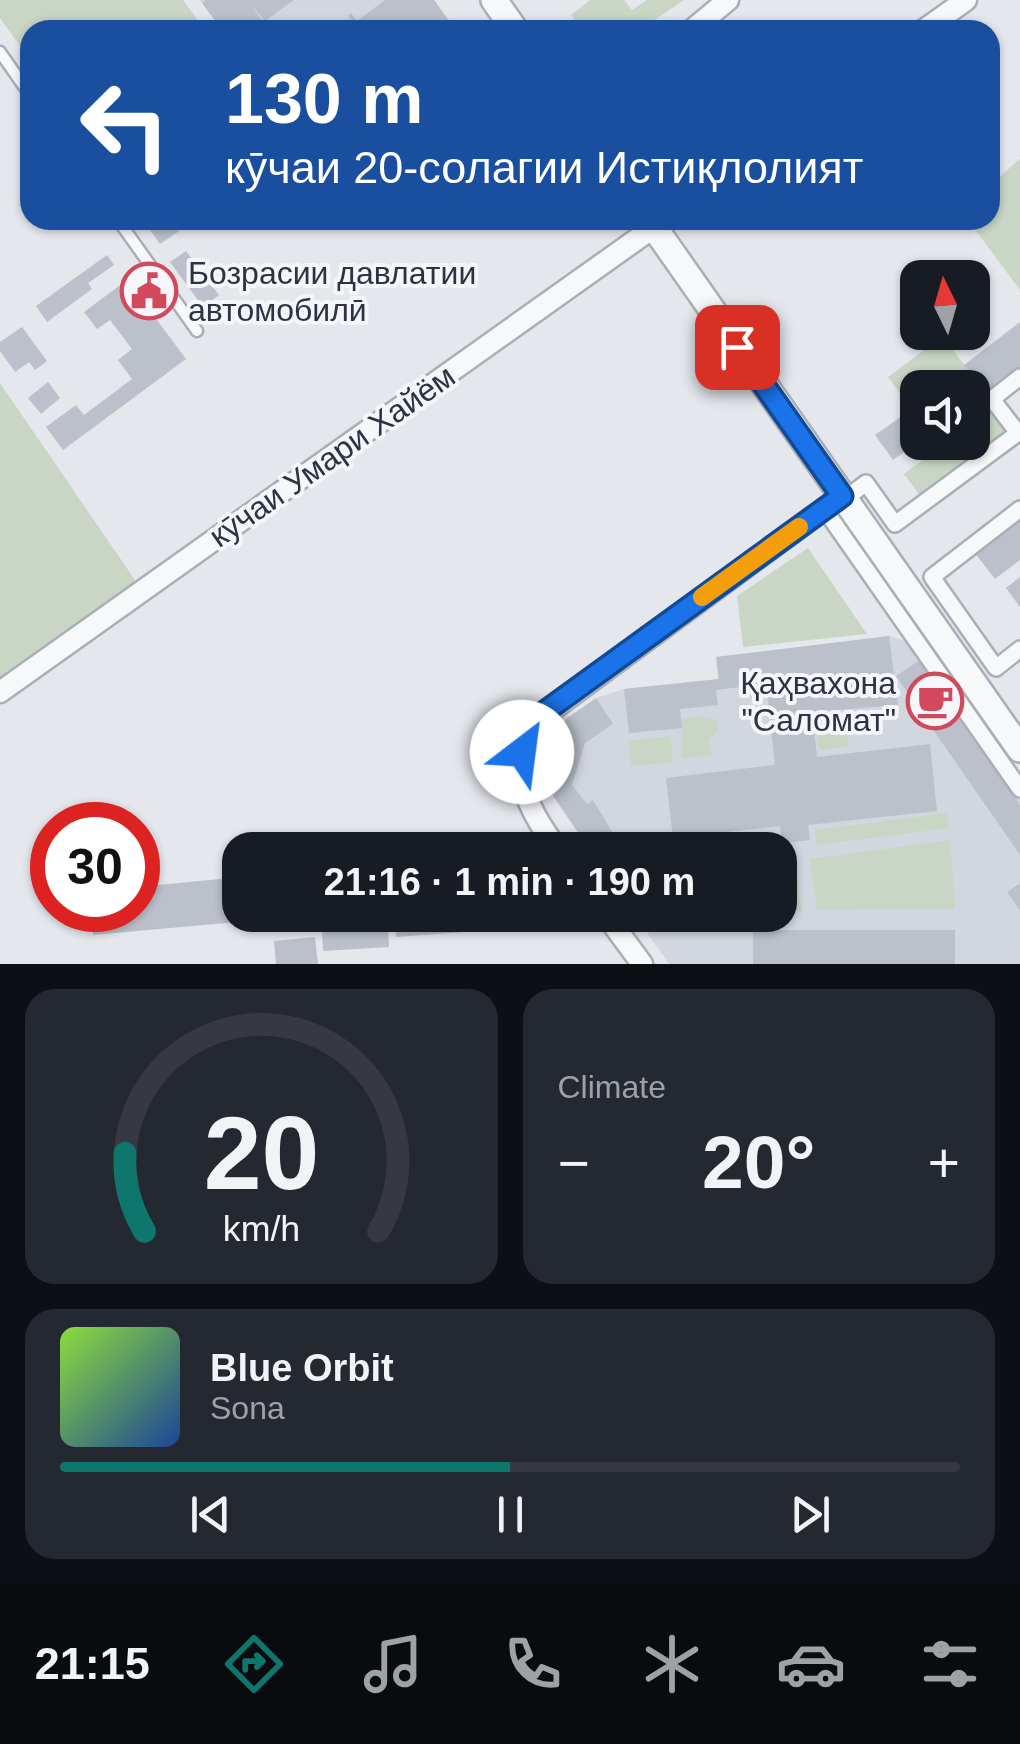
<!DOCTYPE html>
<html lang="en">
<head>
<meta charset="utf-8">
<style>
	body { margin:0; font-family:Arial,sans-serif; background:#242831; color:#f1f3f6; height:100vh; display:flex; flex-direction:column; font-size:38px; white-space:nowrap }
	* { box-sizing:border-box; margin:0 }
	p { font-size:32px; color:#9ea1a6 }
	.icon { flex:none; width:55px; height:55px; fill:none; stroke:currentColor; stroke-width:2; stroke-linecap:round; stroke-linejoin:round }
	.map { position:relative; height:964px; overflow:hidden }
	.panel { display:flex; flex-direction:column; gap:25px; padding:25px; background:#0d0f14; flex:1 }
	.panel>* { flex:none }
	.guide { position:absolute; left:20px; top:20px; width:980px; height:210px; border-radius:30px; box-shadow:0 2px 8px #0004; background:#1a4fa0; color:#fff; overflow:hidden }
	.needle { width:65px; rotate:355deg }
	.tools { position:absolute; left:900px; top:260px; display:grid; gap:20px }
	.tools a { display:grid; place-items:center; width:90px; height:90px; border-radius:20px; background:#171b24; box-shadow:0 2px 8px #0004; font-size:50px }
	.speed { position:absolute; left:30px; top:802px; display:flex; gap:20px; font-size:50px; font-weight:700; text-align:center }
	.speed>* { display:grid; place-content:center; width:130px; height:130px; border-radius:50%; background:#171b24; box-shadow:0 2px 8px #0004; line-height:1 }
	.speed .limit { border:15px solid #d22; background:#fff; color:#111 }
	.pin { position:absolute; display:grid; place-items:center; width:85px; height:85px; color:#fff; margin:-42px; border-radius:20px; box-shadow:0 5px 15px #0006 }
	.me { position:absolute; width:110px; margin:-55px; rotate:30deg; stroke-linejoin:round; filter:drop-shadow(0 0 8px #0008) }
	.turn { display:flex; align-items:center; gap:35px; height:210px; padding:0 40px; font-size:45px }
	.turn .icon { width:130px; height:130px; stroke-width:2.5 }
	.turn b { display:block; font-size:70px; line-height:85px }
	.big { font-size:75px; font-weight:700; line-height:1.1 }
	.panel .tile { flex:1; display:flex; flex-direction:column; justify-content:center; gap:15px; min-width:0; padding:0 35px; border-radius:30px; background:#242831 }
	.panel .dial { align-items:center; gap:0 }
	.dial svg { height:260px; overflow:visible; fill:none; stroke:#363941; stroke-width:7; stroke-linecap:round; text-anchor:middle }
	.dial text { fill:#f1f3f6; stroke:none }
	.song { display:flex; align-items:center; gap:30px }
	.cover { width:120px; height:120px; border-radius:15px; background:linear-gradient(135deg,hsl(90 70% 55%),hsl(220 70% 35%)) }
	.played { height:10px; border-radius:5px; background:linear-gradient(90deg,#0f766e 50%,#363941 50%) }
	.keys { display:flex; justify-content:space-around; direction:ltr }
	.heat { display:flex; justify-content:space-between; align-items:center; font-size:55px; direction:ltr }
	.panel .tiles { flex:1; display:grid; gap:25px; grid-template-columns:1fr 1fr }
	.tile:last-child { grid-column:span 2 }
	.trip { position:absolute; left:222px; top:832px; width:575px; height:100px; border-radius:30px; background:#171b24; box-shadow:0 2px 8px #0004; font-weight:700; line-height:100px; text-align:center }
	.tab-bar { display:flex; height:160px; justify-content:space-around; align-items:center; background:#090b0e; color:#9ea1a6 }
	.tab-bar .icon { width:70px; height:70px }
	.tab-bar .on { color:#0f766e }
	.tab-bar b { font-size:45px; color:#f1f3f6 }
	.map>svg:first-child { display:block }
	.built { fill:#d2d6de }
	.green { fill:#c9d6c5 }
	.building { fill:#bbc0ca }
	.lines { fill:none; stroke-linecap:round; stroke-linejoin:round }
	.service-casing { stroke:#a9aeb7; stroke-width:15 }
	.pedestrian-casing { stroke:#a9aeb7; stroke-width:20 }
	.minor-casing { stroke:#a9aeb7; stroke-width:25 }
	.tertiary-casing { stroke:#a9aeb7; stroke-width:30 }
	.service { stroke:#f7f8fa; stroke-width:10 }
	.pedestrian { stroke:#f7f8fa; stroke-width:15 }
	.minor { stroke:#f7f8fa; stroke-width:20 }
	.tertiary { stroke:#f7f8fa; stroke-width:25 }
	.route-casing { stroke:#114b97; stroke-width:25 }
	.route { stroke:#1a73e8; stroke-width:18 }
	.slow { stroke:#f59e0b; stroke-width:18 }
	.labels { text-anchor:middle; stroke-width:8; stroke-linejoin:round; paint-order:stroke }
	.poi-label { font-size:32px; fill:#2b3445; stroke:#f4f6f9; text-anchor:start }
	.street-label { font-size:32px; fill:#2b3445; stroke:#f4f6f9 }
</style>
</head>
<body>
<div class="map">
<svg width="1020" height="964" viewBox="0 0 1020 964">
	<rect width="100%" height="100%" fill="#e4e7ec"/>
	<g class="built">
		<polygon points="200,0 434,0 452,25 445,30 222,30"/>
		<polygon points="889,636 910,642 1020,801 1020,964 669,964 635,915 780,915 780,850 590,850 543,781 566,719 596,698 624,689 718,679 716,657"/>
	</g>
	<g class="green">
		<polygon points="0,0 183,0 205,30 30,30 30,60 0,18"/>
		<polygon points="590,0 624,0 632,10 647,0 684,0 640,30 581,30 571,15"/>
		<polygon points="1020,159 1020,290 968,220 990,220 990,185"/>
		<polygon points="943,336 1016,435 925,502 904,474 940,447 937,443 972,442 972,388 918,388 917,416 888,377"/>
		<polygon points="0,383 137,583 0,680"/>
		<polygon points="808,548 867,634 743,647 737,596"/>
		<polygon points="701,716 717,721 718,731 708,740 712,755 681,759 682,719"/>
		<polygon points="846,723 849,746 819,750 816,727"/>
		<polygon points="670,736 673,762 631,766 629,741"/>
		<polygon points="947,813 949,828 817,845 815,830"/>
		<polygon points="774,835 776,849 767,850 672,848"/>
		<polygon points="950,840 955,909 817,910 810,859"/>
		<polygon points="795,860 802,912 780,912 780,862"/>
	</g>
	<g class="building">
		<polygon points="206,0 294,0 265,21 250,4 269,30 222,30 202,3"/>
		<polygon points="385,0 434,0 452,25 445,30 345,30 354,24 348,16 351,13 357,21"/>
		<polygon points="143,220 171,220 179,231 160,244"/>
		<polygon points="186,251 219,295 203,307 170,262"/>
		<polygon points="107,255 114,265 88,283 92,289 47,322 36,306"/>
		<polygon points="127,280 186,359 63,450 46,427 76,405 84,415 132,379 118,360 132,349 110,320 97,329 84,312"/>
		<polygon points="1020,322 1020,373 989,397 964,365"/>
		<polygon points="22,327 47,361 35,370 29,362 15,372 0,351 0,342"/>
		<polygon points="48,382 60,398 41,414 28,398"/>
		<polygon points="909,411 918,423 918,442 893,460 875,435"/>
		<polygon points="1020,517 1020,560 995,579 974,552"/>
		<polygon points="1020,577 1020,607 1006,588"/>
		<polygon points="889,636 898,705 812,712 817,757 930,744 937,811 808,825 810,840 782,843 780,826 673,838 666,778 775,765 766,684 716,690 718,705 680,709 682,728 629,733 624,689 719,679 716,657"/>
		<polygon points="920,660 1013,792 1020,806 1020,855 896,676"/>
		<polygon points="596,698 613,724 585,743 572,785 587,804 593,800 623,850 590,850 543,781 566,719"/>
		<polygon points="490,832 492,850 337,850 336,847"/>
		<polygon points="240,877 240,915 257,915 258,920 93,935 90,910 138,910 138,887"/>
		<polygon points="1020,883 1020,910 1007,892"/>
		<polygon points="395,915 515,915 516,928 396,937"/>
		<polygon points="388,924 389,947 323,951 322,929"/>
		<rect x="753" y="930" width="202" height="34"/>
		<polygon points="315,937 318,964 276,964 274,941"/>
	</g>
	<g class="lines">
		<g class="service-casing">
			<g id="service">
				<polyline points="0,52 30,95"/>
				<polyline points="118,220 197,331"/>
			</g>
		</g>
		<g class="pedestrian-casing">
			<g id="pedestrian">
				<polyline points="1020,377 992,399 1018,433 895,524 866,483 827,513 1020,789"/>
				<polyline points="1020,509 932,577 996,668 1020,649"/>
			</g>
		</g>
		<g class="minor-casing">
			<g id="minor">
				<polyline points="692,30 728,0"/>
				<polyline points="924,30 966,0"/>
				<polyline points="0,692 664,220"/>
				<path d="M558,850c-30,-40 -50,-77 -25,-126l309,-228"/>
				<polyline points="606,915 642,964"/>
			</g>
		</g>
		<g class="tertiary-casing">
			<g id="tertiary">
				<polyline points="494,0 515,30"/>
				<polyline points="649,220 1020,749"/>
			</g>
		</g>
		<use href="#service" class="service"/>
		<use href="#pedestrian" class="pedestrian"/>
		<use href="#minor" class="minor"/>
		<use href="#tertiary" class="tertiary"/>
	</g>
	<g class="lines">
		<g class="route-casing">
			<polyline id="route" points="522,752 534,724 543,713 842,496 737,347"/>
		</g>
		<use href="#route" class="route"/>
		<polyline class="slow" points="702,597 799,527"/>
	</g>
	<defs>
		<g id="civic-ring" transform="scale(2.875)"><circle r="9.5" fill="#f4f6f9" stroke="#d1495b" stroke-width="1.5"/><path d="M-.6-6.5H3V-4.5H.6V-3L4-1V1h2V6H-6V1h2V-1L-.6-3ZM-1.2 2.5V6h2.4V2.5Z" fill="#d1495b"/></g>
		<g id="cafe-ring" transform="scale(2.875)"><circle r="9.5" fill="#f4f6f9" stroke="#d1495b" stroke-width="1.5"/><path d="M-5.5-4.5H6V0H3Q3 3.5 0 3.5H-2.5Q-5.5 3.5-5.5 0ZM3-3.2v2h1.7v-2ZM-6 4.5H4V6H-6Z" fill="#d1495b"/></g>
	</defs>
	<g fill-rule="evenodd">
		<use href="#civic-ring" x="149" y="291"/>
		<use href="#cafe-ring" x="935" y="701"/>
	</g>
	<g class="labels">
		<g class="poi-label">
			<text x="188" y="284">Бозрасии давлатии<tspan x="188" dy="37">автомобилӣ</tspan></text>
			<text x="896" y="694" text-anchor="end">Қаҳвахона<tspan x="896" dy="37">"Саломат"</tspan></text>
		</g>
		<g class="street-label">
			<text transform="translate(332 456) rotate(-35)" y="11">кӯчаи Умари Хайём</text>
		</g>
	</g>
</svg>
<div class="tools">
<a><svg class="needle" viewBox="-14 -14 28 28"><path d="M0-13l5 13h-10z" fill="#e53935"/><path d="M0 13l5-13h-10z" fill="#9ea1a6"/></svg></a>
<a><svg class="icon" aria-label="sound" viewBox="0 0 24 24"><path d="M4 9h4l5-4v14l-5-4H4zM17 9q2 3 0 6"/></svg></a>
</div>
<div class="speed"><div class="limit">30</div></div>
<div class="pin" style="left:737px;top:347px;background:#d93025"><svg class="icon" aria-label="arrive" viewBox="0 0 24 24"><path d="M6 21V4h12l-3 4 3 4H6"/></svg></div>
<svg class="me" style="left:522px;top:752px" viewBox="-20 -20 40 40"><circle r="19" fill="#fff"/><path d="M0-13L10 11 0 6-10 11z" fill="#1a73e8"/></svg>
<div class="trip">21:16 · 1 min · 190 m</div>
<div class="guide">
<div class="turn"><svg class="icon" aria-label="left" viewBox="0 0 24 24"><path d="M17 20v-9H6M10 6l-5 5 5 5"/></svg><div><b>130 m</b>кӯчаи 20-солагии Истиқлолият</div></div>
</div>
</div>
<section class="panel">
<div class="tiles">
<div class="tile dial"><svg viewBox="0 0 100 80">
<path d="M14 69A42 42 0 1 1 86 69"/>
<path d="M14 69A42 42 0 0 1 8 45" stroke="#0f766e"/>
<text x="50" y="56" font-size="32" font-weight="700">20</text>
<text x="50" y="72" font-size="11">km/h</text>
</svg></div>
<div class="tile"><p>Climate</p>
<div class="heat"><a>−</a><b class="big">20°</b><a>+</a></div>
</div>
<div class="tile">
<div class="song"><i class="cover"></i><div><b>Blue Orbit</b><p>Sona</p></div></div>
<div class="played"></div>
<div class="keys"><svg class="icon" aria-label="previous" viewBox="0 0 24 24"><path d="M18 5L8 12l10 7zM5 5v14"/></svg><svg class="icon" aria-label="pause" viewBox="0 0 24 24"><path d="M8 5v14M16 5v14"/></svg><svg class="icon" aria-label="next" viewBox="0 0 24 24"><path d="M6 5l10 7-10 7zM19 5v14"/></svg></div>
</div>
</div>
</section>
<nav class="tab-bar">
<b>21:15</b>
<svg class="icon on" aria-label="directions" viewBox="0 0 24 24"><path d="M12 3l9 9-9 9-9-9zM9 14v-3h6M13 9l2 2-2 2"/></svg>
<svg class="icon" aria-label="music" viewBox="0 0 24 24"><path d="M9 18V5l10-2v13"/><circle cx="6" cy="18" r="3"/><circle cx="16" cy="16" r="3"/></svg>
<svg class="icon" aria-label="phone" viewBox="0 0 24 24"><path d="M5 4h4l2 5-3 2q2 4 5 5l2-3 5 2v4C11 20 4 13 5 4z"/></svg>
<svg class="icon" aria-label="climate" viewBox="0 0 24 24"><path d="M12 3v18M4 7l16 10M4 17L20 7"/></svg>
<svg class="icon" aria-label="car" viewBox="0 0 24 24"><path d="M5 17H2v-5l4-1 3-4h7l3 4 3 1v5h-3M9 17h6M6 11h13"/><circle cx="7" cy="17" r="2"/><circle cx="17" cy="17" r="2"/></svg>
<svg class="icon" aria-label="filters" viewBox="0 0 24 24"><path d="M4 7h16M4 17h16"/><circle cx="9" cy="7" r="2"/><circle cx="15" cy="17" r="2"/></svg>
</nav>
</body>
</html>
